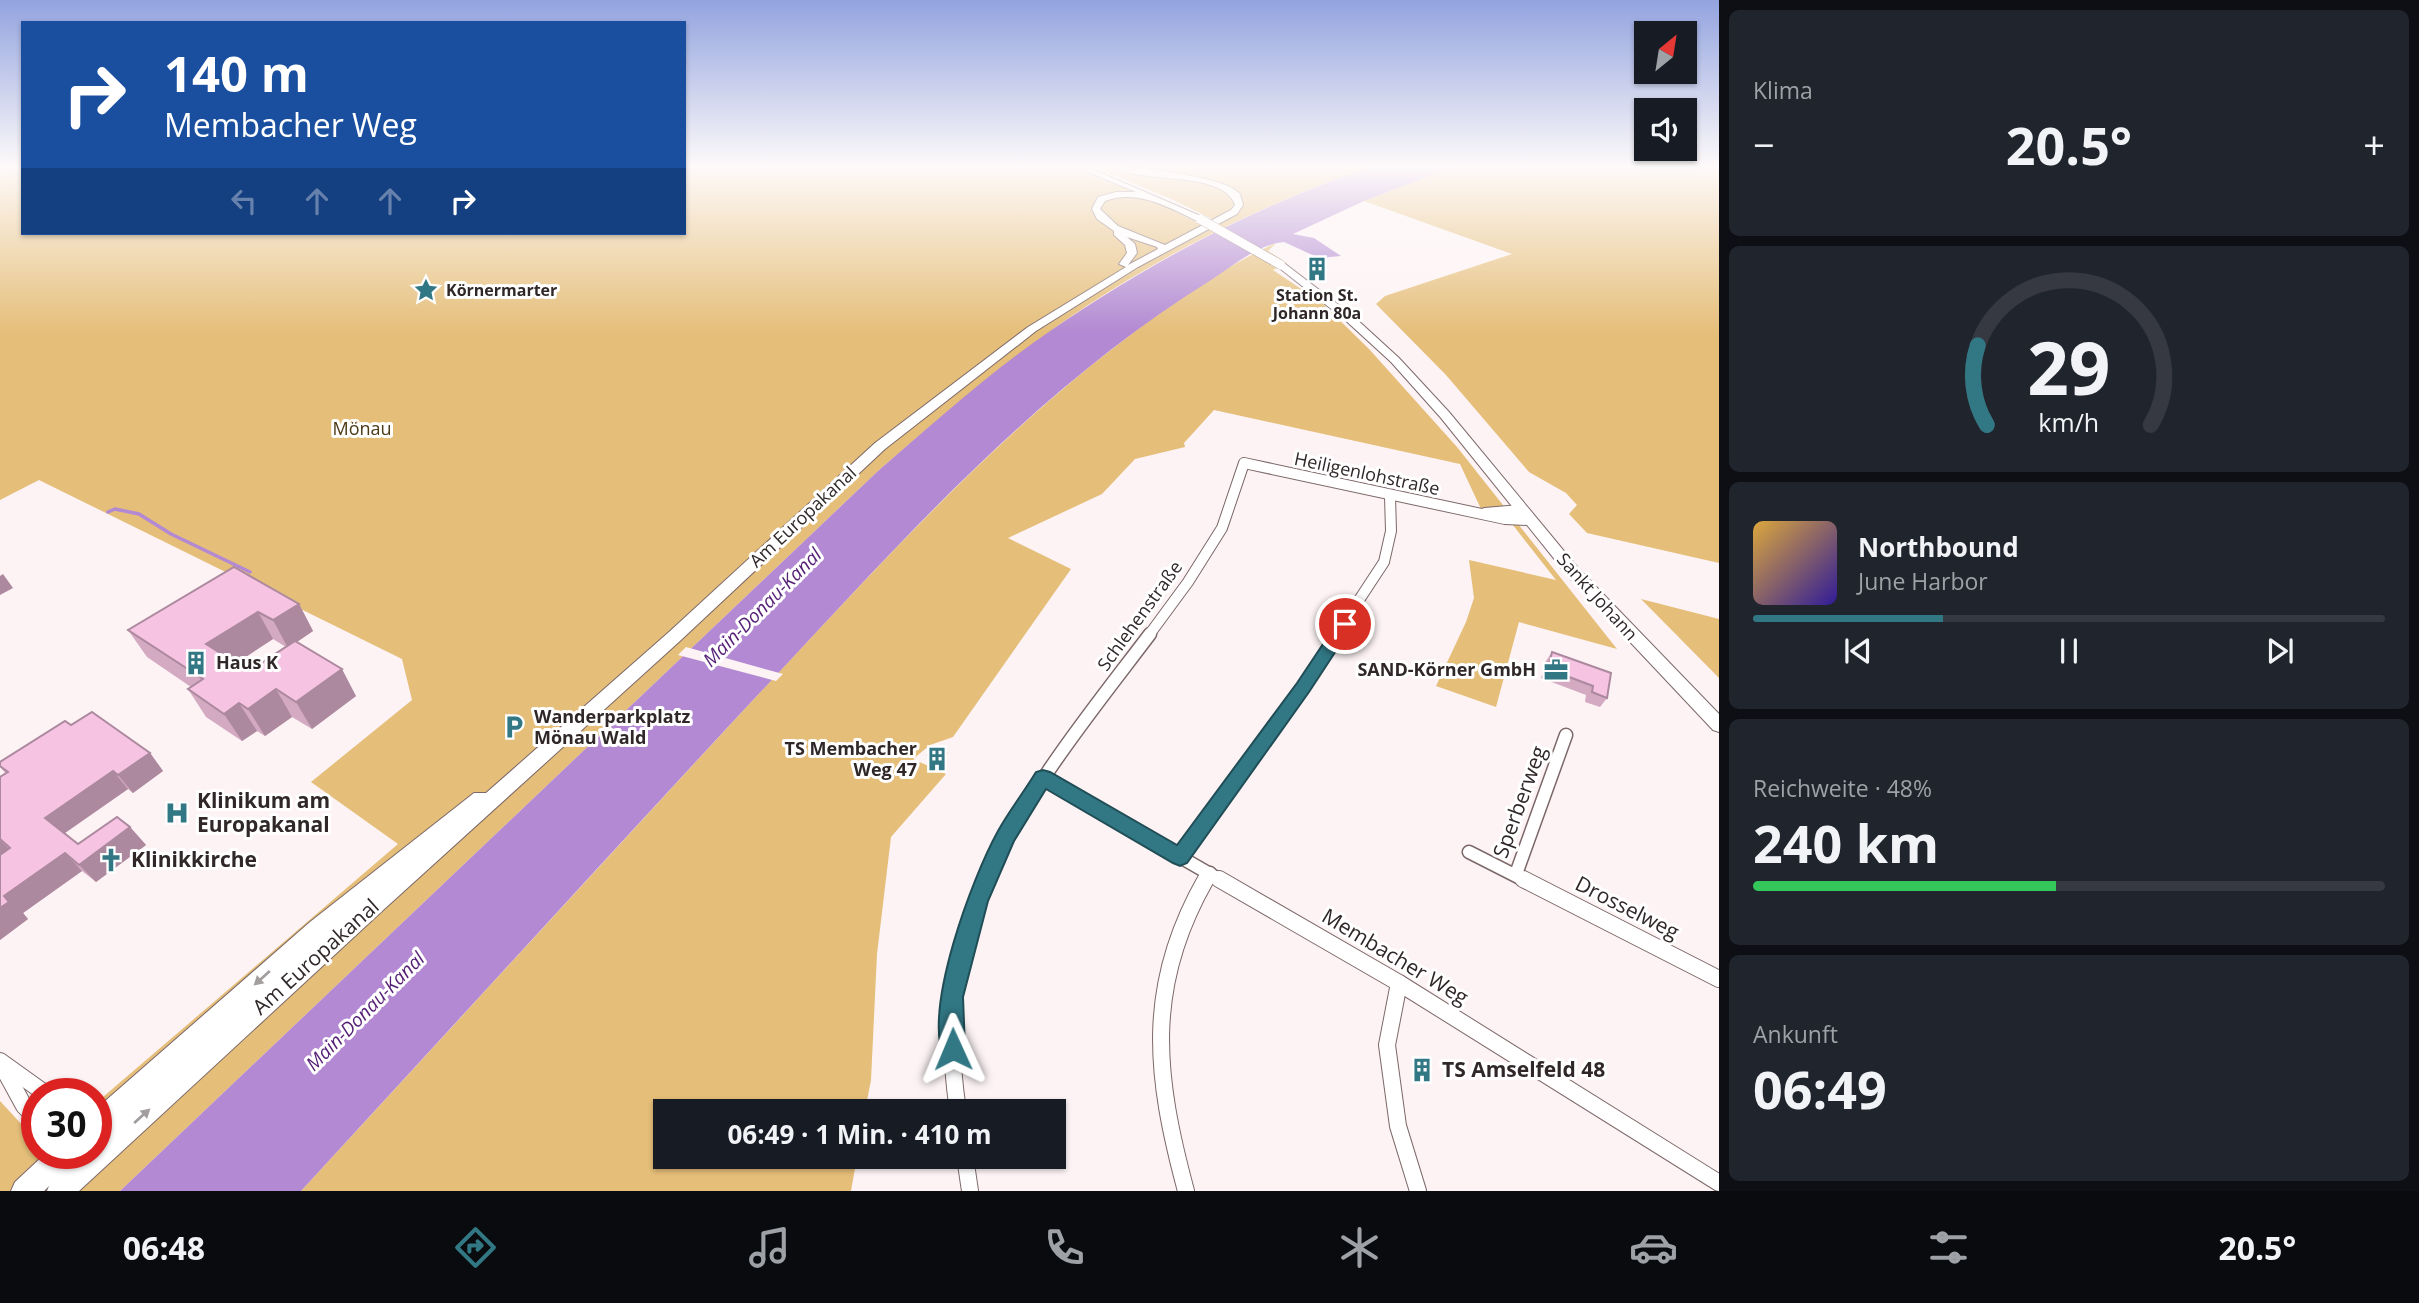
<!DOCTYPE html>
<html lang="de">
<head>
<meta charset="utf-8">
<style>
	body { margin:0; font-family:"Open Sans",sans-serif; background:#20242c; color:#f1f3f6; height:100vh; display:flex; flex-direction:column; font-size:26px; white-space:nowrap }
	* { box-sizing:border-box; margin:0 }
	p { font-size:23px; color:#9ea1a6 }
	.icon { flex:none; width:38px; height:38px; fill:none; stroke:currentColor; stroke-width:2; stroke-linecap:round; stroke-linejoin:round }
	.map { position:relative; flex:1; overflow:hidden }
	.side { display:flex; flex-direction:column; gap:10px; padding:10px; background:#0d0f14; width:700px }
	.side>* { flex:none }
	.banner { position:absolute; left:21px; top:21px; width:665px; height:214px; border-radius:0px; box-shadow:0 2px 5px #0004; background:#1a4fa0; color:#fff; overflow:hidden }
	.needle { width:46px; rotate:30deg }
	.fabs { position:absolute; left:1634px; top:21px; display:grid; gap:14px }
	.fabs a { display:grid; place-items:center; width:63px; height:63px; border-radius:0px; background:#171b24; box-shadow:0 2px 5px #0004; font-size:35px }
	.speed { position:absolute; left:21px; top:1078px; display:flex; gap:14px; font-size:35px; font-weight:700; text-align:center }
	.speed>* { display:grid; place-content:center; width:91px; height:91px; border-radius:50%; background:#171b24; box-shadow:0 2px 5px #0004; line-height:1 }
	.speed .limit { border:10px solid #d22; background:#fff; color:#111 }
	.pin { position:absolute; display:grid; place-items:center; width:60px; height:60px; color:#fff; margin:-30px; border:4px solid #fff; border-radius:50%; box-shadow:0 2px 7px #0007 }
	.me { position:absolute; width:77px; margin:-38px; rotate:359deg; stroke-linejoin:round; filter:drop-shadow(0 0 5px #0008) }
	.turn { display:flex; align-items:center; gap:24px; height:147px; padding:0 28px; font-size:32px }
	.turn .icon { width:91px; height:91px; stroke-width:2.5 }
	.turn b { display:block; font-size:49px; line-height:60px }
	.lanes { display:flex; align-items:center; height:66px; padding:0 28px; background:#0003; justify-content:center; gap:35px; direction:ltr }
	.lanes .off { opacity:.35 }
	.big { font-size:52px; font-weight:700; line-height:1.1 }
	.side .card { flex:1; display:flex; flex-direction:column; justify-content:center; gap:10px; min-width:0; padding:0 24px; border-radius:10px; background:#20242c }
	.side .dial { align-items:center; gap:0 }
	.dial svg { height:182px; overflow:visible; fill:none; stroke:#363941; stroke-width:7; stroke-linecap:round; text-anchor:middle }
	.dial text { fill:#f1f3f6; stroke:none }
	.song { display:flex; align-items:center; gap:21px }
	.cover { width:84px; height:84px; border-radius:10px; background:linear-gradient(135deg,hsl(40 70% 55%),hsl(250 70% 35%)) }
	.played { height:7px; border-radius:4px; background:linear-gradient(90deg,#317784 30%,#363941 30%) }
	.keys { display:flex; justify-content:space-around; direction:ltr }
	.heat { display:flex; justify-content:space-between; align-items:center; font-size:38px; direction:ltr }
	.charge { height:10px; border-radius:5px; background:linear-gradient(90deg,#34c759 48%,#363941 0) }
	.trip { position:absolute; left:653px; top:1099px; width:413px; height:70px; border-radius:0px; background:#171b24; box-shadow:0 2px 5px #0004; font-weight:700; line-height:70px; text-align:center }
	.tab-bar { display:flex; height:112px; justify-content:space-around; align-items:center; background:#090b0e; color:#9ea1a6 }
	.tab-bar .icon { width:49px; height:49px }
	.tab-bar .selected { color:#317784 }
	.tab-bar b { font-size:32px; color:#f1f3f6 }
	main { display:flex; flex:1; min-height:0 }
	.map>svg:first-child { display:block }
	.green { fill:#e5be79 }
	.water { fill:#b289d2 }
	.pier { fill:#fdf3f4 }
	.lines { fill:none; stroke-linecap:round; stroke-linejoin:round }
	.stream { stroke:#b289d2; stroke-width:3.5 }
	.minor-far2-casing { stroke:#7d6869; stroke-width:12 }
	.minor-far1-casing { stroke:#7d6869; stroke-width:15 }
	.minor-casing { stroke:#7d6869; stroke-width:18 }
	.secondary-casing { stroke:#7d6869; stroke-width:2 }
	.minor-far2 { stroke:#fff; stroke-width:10 }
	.minor-far1 { stroke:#fff; stroke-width:12 }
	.minor { stroke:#fff; stroke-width:16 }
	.secondary { fill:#fff; fill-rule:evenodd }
	.secondary-bridge-casing { stroke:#7d6869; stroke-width:10; stroke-linecap:butt }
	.secondary-bridge { stroke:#fff; stroke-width:9 }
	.wall { fill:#d4a9c2; fill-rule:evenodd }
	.shaded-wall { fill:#ac899e }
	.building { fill:#f6c4e2; stroke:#ac899e; stroke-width:2 }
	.oneway { fill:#a29e9e }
	.route { fill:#317784; stroke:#204d56; stroke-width:2 }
	.labels { text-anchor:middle; stroke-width:6; stroke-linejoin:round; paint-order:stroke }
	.far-poi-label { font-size:16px; font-weight:bold; fill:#302828; stroke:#fff; text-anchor:start }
	.park-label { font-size:18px; fill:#4c3916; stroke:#fff }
	.street-label { font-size:18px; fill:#302828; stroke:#fff }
	.poi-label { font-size:18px; font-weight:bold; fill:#302828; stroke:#fff; text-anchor:start }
	.water-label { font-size:19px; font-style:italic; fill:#551f76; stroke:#fff }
	.near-poi-label { font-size:21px; font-weight:bold; fill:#302828; stroke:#fff; text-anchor:start }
	.near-street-label { font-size:21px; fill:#302828; stroke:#fff }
</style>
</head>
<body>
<main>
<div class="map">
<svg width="1719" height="1191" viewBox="0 0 1719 1191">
	<rect width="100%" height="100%" fill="#fdf3f4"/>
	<g class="green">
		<path d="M0,167h23v66h661v-66h384l72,27 60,30 12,-5 -43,-21 -76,-31h277c-99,34 -195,81 -282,138 -75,50 -143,108 -210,166l-758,720h-120v-90l37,40v12h59v-50l302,-259 -87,-62 101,-82 -10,-41 -363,-179 -39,20z"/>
		<polygon points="1453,167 1719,167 1719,563 1587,533 1569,514 1577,505 1566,493 1529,472 1446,375 1376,304 1385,296 1512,254 1364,201"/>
		<path d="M1276,243l-8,8 19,12 -14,7 49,33 47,46 88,98 160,202 -98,-27 -23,85 -60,-21 30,-64 8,-24 -5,-38 87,20 -58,-74 -17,3 -21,-45 -246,-54 -30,33 1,4 -50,12 -33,35 -94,44 63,31 -118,168 -23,8 -17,14 33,15 -55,63 -14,117 -6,126 -6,31h-200v46h192l-6,34h-550c160,-173 319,-348 479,-520 113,-121 224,-242 357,-341 43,-32 90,-65 139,-87z"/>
		<polygon points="1641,599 1719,619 1719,678"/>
	</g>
	<path class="water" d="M1370,167h83l-89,34 -71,33 21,4 27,18 -22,2 -35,-16c-26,2 -51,24 -73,38 -171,106 -306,257 -442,403 -157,168 -312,339 -468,508h-181l758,-720c51,-44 101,-89 155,-128 104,-74 217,-135 337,-176z"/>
	<polygon class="pier" points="686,647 783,674 776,681 678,655"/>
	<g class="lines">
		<polyline class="stream" points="108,512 115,509 139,514 171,534 250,572"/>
		<g class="minor-far2-casing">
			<g id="minor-far2">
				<polyline points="1485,513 1520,510"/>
				<polyline points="1149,635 1188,582 1222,528 1244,463 1505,519 1529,520"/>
				<polyline points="1336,635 1384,562 1391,531 1390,496"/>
			</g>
		</g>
		<g class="minor-far1-casing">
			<g id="minor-far1">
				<polyline points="1043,778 1222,881"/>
				<polyline points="1469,852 1526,881"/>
				<polyline points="1180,857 1303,687 1338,634"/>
				<polyline points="1516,874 1566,735"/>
				<path d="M987,881c39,-91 104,-169 163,-247"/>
				<polyline points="1205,881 1210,873"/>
			</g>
		</g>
		<g class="minor-casing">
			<g id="minor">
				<polyline points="1219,879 1399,983 1719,1183"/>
				<polyline points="1523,879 1719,979"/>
				<polyline points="1399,983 1387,1045 1398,1126 1418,1191"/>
				<polyline points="0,1061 46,1094"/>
				<polyline points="0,1062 24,1106 37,1119"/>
				<path d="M958,1111c-13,-89 -7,-149 29,-232"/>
				<polyline points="965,1157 970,1191"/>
				<path d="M1186,1191c-31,-115 -42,-204 20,-312"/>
			</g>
		</g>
		<g class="secondary-casing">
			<g id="secondary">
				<path d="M1076,167h11l116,50v4h-6c-29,-14 -60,-32 -92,-20l-5,8 18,17 47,19 66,-35 4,-5c-11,-35 -95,-21 -120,-38 22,0 113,10 125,27 0,1 3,10 3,11l-6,9 -99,53 -102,64 -151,118 -204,191 -300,272 -302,279h-32l2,-5 -5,5h-33l4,-9 31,-29h33l-2,5 5,-5h14v-12l5,-4 -5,2v-30l214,-187 164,-129h12l183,-161 206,-189 153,-116 98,-60 -7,-3 8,-11 -2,-8 -11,-10v-4l-17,-12 -5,-10 6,-12 18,-5h20zM1127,237l30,10 1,2 -30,16 9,-12 -2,-9z"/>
				<polygon points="1278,263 1284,263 1352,315 1399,358 1449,412 1578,568 1719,714 1719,732 1713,730 1568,576 1441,418 1391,362 1344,319 1278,267"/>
			</g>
		</g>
		<use href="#minor-far2" class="minor-far2"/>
		<use href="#minor-far1" class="minor-far1"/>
		<use href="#minor" class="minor"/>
		<use href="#secondary" class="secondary"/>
		<g class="secondary-bridge-casing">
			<polyline id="secondary-bridge" points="1200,219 1281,265"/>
		</g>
		<use href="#secondary-bridge" class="secondary-bridge"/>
	</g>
	<g class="wall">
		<path d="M299,604l14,27 -16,11 59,54 -44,33 -20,-12 -27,19 -8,-5 -15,10 -36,-24 -18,-28 3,-2 -44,-30 -19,-27zM273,639l13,8 -37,24 -13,-8z"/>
		<polygon points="1552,652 1607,698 1600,707 1585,702 1586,695 1541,678 1546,661"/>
		<polygon points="71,725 150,753 163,771 133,793 128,789 65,833 78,844 130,827 146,845 96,882 82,871 23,913 28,919 0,940 0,777 6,774 0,767 0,762"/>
		<polygon points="946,753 946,758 940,766 928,759 928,755"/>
	</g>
	<g class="shaded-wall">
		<polygon points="3,574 13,588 0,595 0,576"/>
		<polygon points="299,604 313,631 288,648 273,620"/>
		<polygon points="258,612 273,639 223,672 206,644"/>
		<polygon points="342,669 356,696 312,729 296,702"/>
		<polygon points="276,689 292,717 265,736 248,709"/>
		<polygon points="239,703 257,731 242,741 224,714"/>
		<polygon points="150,753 163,771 133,793 118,775"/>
		<polygon points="946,753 946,758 940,766 940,761"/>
		<polygon points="113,771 128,789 62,835 45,818"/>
		<polygon points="130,827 146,845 96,882 79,865"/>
		<polygon points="0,840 13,853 0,861"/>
		<polygon points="65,853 82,871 23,913 28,919 0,940 0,908 4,896"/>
	</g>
	<g class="building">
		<polygon points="234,567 299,604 273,620 258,612 206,644 249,671 295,641 342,669 296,702 276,689 248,709 239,703 224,714 188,689 203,679 128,630"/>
		<polygon points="1552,652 1611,673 1607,698 1592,692 1593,686 1548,669"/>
		<polygon points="92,712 150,753 118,775 113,771 45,818 78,844 117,817 130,827 79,865 65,853 4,896 9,902 0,908 0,855 10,848 0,839 0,777 8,772 0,766 0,762 65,721 71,725"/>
		<polygon points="934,747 946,753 940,761 928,755"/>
	</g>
	<defs><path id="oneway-solid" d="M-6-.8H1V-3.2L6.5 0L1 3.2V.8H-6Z" transform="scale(1.75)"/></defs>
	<g class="oneway">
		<use href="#oneway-solid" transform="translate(262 978) rotate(138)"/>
		<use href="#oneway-solid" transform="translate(142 1116) rotate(-42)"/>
	</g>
	<linearGradient id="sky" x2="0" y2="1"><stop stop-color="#92a3df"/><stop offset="0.5" stop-color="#fefafa"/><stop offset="1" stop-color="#fefafa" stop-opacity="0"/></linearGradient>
	<rect width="1719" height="333" fill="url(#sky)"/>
	<path class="route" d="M1345,618l6,2 2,4 -2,4 -42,64 -122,171 -7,3 -7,-3 -127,-74 -32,52 -26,60 -25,96 2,52 -4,9 -8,3 -9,-3c-21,-50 28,-180 54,-227 11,-20 26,-39 38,-59l7,-2 7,2 127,73 120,-162 42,-63z"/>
	<defs>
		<g id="building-bare" transform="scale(1.89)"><path d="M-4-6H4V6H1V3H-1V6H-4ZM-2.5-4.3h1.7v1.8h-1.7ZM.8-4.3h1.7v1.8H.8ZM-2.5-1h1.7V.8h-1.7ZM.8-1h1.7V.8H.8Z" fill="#317784" stroke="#fff" stroke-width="2.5" paint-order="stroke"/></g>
		<g id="sight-bare" transform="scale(1.89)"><path d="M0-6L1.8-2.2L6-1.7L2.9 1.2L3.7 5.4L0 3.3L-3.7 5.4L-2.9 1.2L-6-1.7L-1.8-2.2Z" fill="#317784" stroke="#fff" stroke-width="2.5" paint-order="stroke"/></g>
		<g id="office-bare" transform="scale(1.89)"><path d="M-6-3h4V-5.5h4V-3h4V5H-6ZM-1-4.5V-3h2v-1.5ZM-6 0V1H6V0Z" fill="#317784" stroke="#fff" stroke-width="2.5" paint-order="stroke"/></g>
		<g id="parking-bare" transform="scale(1.89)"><path d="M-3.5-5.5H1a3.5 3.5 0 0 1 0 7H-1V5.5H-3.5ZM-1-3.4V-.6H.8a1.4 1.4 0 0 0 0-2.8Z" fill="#317784" stroke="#fff" stroke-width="2.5" paint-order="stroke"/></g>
		<g id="hospital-bare" transform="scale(1.89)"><path d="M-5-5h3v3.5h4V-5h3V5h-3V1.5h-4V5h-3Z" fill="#317784" stroke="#fff" stroke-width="2.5" paint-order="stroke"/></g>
		<g id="church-bare" transform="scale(1.89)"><path d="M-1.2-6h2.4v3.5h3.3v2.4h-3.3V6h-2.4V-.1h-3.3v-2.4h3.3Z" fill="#317784" stroke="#fff" stroke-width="2.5" paint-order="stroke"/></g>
	</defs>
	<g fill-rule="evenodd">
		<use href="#building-bare" x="1317" y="269"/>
		<use href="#sight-bare" x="426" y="290"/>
		<use href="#building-bare" x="196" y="663"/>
		<use href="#office-bare" x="1556" y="670"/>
		<use href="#parking-bare" x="514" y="727"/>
		<use href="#building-bare" x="937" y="759"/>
		<use href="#hospital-bare" x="177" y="813"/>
		<use href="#church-bare" x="111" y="860"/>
		<use href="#building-bare" x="1422" y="1070"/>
	</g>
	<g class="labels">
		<g class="far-poi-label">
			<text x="446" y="296">Körnermarter</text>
			<text x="1317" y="301" text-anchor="middle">Station St.<tspan x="1317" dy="18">Johann 80a</tspan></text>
		</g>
		<g class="park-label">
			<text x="362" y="435">Mönau</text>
		</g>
		<g class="street-label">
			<text transform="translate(1367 474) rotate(12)" y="6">Heiligenlohstraße</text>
			<text transform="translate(803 517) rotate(-43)" y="6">Am Europakanal</text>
			<text transform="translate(1597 597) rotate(48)" y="6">Sankt Johann</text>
			<text transform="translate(1140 616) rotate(-54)" y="6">Schlehenstraße</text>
		</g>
		<g class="poi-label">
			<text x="216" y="669">Haus K</text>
			<text x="1536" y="676" text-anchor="end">SAND-Körner GmbH</text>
			<text x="534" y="723">Wanderparkplatz<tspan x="534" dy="21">Mönau Wald</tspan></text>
			<text x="917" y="755" text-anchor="end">TS Membacher<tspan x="917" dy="21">Weg 47</tspan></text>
		</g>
		<g class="water-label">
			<text transform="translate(762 607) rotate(-45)" y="7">Main-Donau-Kanal</text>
			<text transform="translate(365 1011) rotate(-45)" y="7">Main-Donau-Kanal</text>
		</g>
		<g class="near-poi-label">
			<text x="197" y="808">Klinikum am<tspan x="197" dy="24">Europakanal</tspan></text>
			<text x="131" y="867">Klinikkirche</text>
			<text x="1442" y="1077">TS Amselfeld 48</text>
		</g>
		<g class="near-street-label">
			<text transform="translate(1520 802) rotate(-70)" y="7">Sperberweg</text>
			<text transform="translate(1627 908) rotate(27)" y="7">Drosselweg</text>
			<text transform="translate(316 957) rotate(-42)" y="7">Am Europakanal</text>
			<text transform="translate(1395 957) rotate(31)" y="7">Membacher Weg</text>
		</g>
	</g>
</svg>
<div class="fabs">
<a><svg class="needle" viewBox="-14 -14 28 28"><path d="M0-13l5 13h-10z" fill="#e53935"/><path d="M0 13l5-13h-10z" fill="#9ea1a6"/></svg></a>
<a><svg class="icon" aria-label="sound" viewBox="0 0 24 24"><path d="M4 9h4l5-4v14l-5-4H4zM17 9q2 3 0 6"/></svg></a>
</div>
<div class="speed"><div class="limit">30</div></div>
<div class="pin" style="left:1345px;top:624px;background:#d93025"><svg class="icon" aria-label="arrive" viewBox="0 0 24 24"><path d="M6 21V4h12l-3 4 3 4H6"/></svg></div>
<svg class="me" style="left:953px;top:1049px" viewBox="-20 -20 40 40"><path d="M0-17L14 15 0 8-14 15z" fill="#317784" stroke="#fff" stroke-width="4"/></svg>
<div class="trip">06:49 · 1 Min. · 410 m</div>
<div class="banner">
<div class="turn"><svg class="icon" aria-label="right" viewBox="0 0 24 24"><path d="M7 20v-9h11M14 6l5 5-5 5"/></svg><div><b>140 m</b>Membacher Weg</div></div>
<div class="lanes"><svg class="icon off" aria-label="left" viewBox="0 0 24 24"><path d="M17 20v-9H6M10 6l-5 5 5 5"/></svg><svg class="icon off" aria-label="ahead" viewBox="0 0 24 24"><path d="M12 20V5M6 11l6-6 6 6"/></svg><svg class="icon off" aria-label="ahead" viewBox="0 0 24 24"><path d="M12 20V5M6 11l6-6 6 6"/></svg><svg class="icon" aria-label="right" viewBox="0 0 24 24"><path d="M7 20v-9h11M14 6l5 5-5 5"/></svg></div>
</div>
</div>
<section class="side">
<div class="card"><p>Klima</p>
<div class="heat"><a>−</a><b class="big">20.5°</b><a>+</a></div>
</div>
<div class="card dial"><svg viewBox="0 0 100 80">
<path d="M14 69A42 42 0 1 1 86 69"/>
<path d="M14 69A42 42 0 0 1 10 34" stroke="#317784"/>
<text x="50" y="56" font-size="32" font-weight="700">29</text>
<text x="50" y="72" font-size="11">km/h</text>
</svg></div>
<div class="card">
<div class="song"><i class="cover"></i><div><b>Northbound</b><p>June Harbor</p></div></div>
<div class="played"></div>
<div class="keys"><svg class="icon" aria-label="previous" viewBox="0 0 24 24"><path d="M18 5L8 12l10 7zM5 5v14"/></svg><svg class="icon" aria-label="pause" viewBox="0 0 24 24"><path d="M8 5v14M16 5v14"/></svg><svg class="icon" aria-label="next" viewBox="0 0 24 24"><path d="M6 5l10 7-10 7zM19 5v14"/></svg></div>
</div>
<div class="card"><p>Reichweite · 48%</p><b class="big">240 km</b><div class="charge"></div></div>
<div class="card"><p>Ankunft</p><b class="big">06:49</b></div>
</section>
</main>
<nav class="tab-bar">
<b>06:48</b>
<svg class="icon selected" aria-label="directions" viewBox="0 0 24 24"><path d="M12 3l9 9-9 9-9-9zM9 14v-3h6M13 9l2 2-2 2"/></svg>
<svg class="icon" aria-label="music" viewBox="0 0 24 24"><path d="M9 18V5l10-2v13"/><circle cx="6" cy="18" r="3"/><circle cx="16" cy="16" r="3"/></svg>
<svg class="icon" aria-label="phone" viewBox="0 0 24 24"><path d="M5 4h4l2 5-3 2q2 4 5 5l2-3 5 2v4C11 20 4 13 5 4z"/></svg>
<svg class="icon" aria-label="climate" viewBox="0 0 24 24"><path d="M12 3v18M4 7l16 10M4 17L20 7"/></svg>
<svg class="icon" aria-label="car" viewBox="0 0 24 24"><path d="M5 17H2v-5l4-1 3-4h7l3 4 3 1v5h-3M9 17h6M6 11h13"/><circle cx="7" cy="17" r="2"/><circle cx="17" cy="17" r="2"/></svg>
<svg class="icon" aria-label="filters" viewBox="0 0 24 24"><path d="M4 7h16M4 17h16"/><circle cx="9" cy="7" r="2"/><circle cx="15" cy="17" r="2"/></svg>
<b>20.5°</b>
</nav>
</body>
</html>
